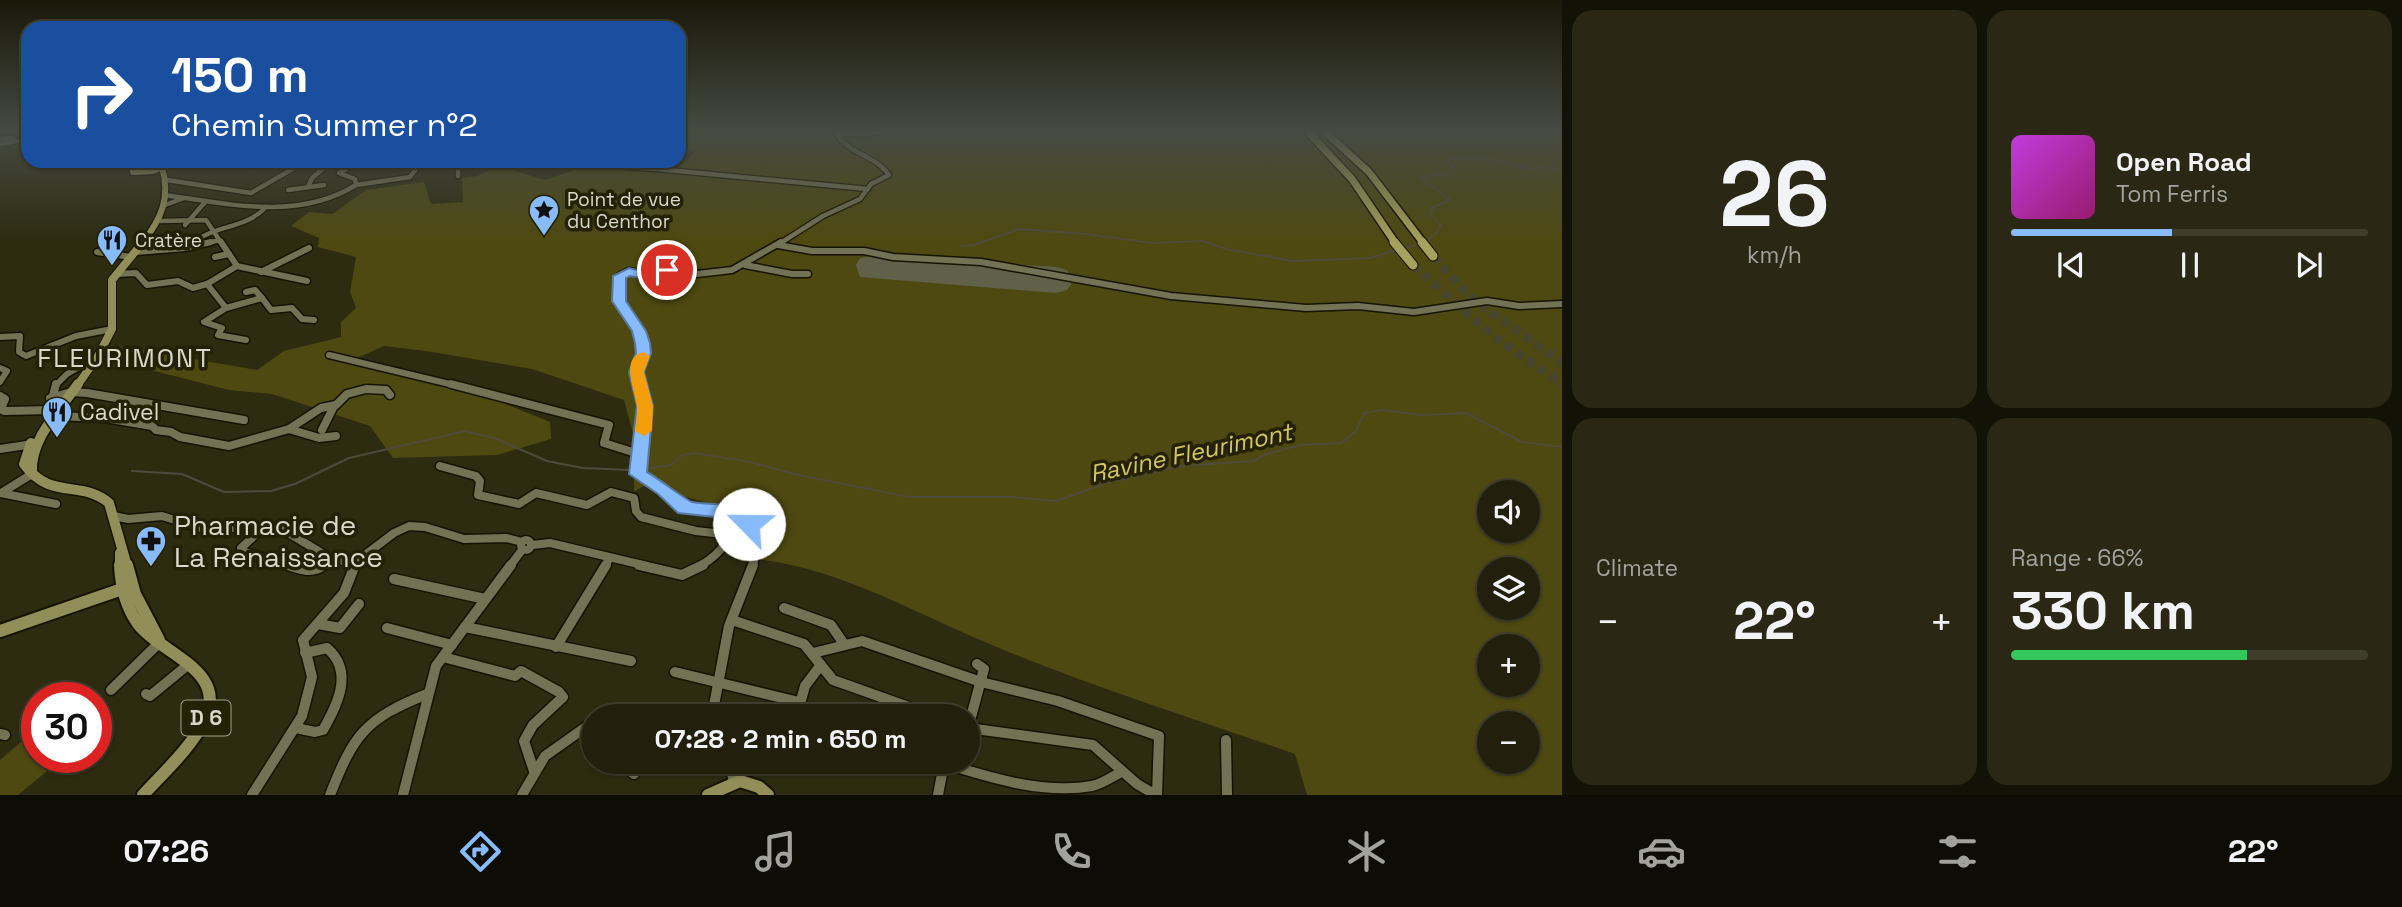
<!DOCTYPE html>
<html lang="en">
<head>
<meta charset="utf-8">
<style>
	body { margin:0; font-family:"Space Grotesk",sans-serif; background:#2a2815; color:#f1f3f6; height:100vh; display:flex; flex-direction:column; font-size:26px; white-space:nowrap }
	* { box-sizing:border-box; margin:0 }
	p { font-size:23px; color:#a2a39d }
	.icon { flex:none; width:38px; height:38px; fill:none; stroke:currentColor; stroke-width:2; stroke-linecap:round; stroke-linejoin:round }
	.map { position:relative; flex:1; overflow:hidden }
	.details { display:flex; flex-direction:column; gap:10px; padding:10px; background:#131207; width:840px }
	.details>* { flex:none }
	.top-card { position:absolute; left:21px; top:21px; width:665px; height:147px; border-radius:21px; box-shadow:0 2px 5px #0004,0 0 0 2px #3f3e2d; background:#1a4fa0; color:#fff; overflow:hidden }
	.buttons { position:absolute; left:1477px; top:480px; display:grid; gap:14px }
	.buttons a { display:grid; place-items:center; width:63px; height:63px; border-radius:50%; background:#22200c; box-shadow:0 2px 5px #0004,0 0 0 2px #3f3e2d; font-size:35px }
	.speed { position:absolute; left:21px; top:682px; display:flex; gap:14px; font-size:35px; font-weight:700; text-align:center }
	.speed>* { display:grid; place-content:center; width:91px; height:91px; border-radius:50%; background:#22200c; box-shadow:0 2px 5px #0004,0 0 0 2px #3f3e2d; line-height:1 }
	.speed .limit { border:10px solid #d22; background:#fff; color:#111 }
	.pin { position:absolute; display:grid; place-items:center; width:60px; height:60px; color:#fff; margin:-30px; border:4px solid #fff; border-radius:50%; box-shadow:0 2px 7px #0007 }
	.me { position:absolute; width:77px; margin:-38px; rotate:293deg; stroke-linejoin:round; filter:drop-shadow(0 0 5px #0008) }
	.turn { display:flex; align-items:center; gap:24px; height:147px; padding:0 35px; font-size:32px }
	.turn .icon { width:91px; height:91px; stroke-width:2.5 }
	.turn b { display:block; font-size:49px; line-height:60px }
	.big { font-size:52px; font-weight:700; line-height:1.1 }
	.details .tile { flex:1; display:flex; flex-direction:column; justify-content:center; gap:10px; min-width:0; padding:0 24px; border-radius:21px; background:#2a2815 }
	.details .dial { align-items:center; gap:0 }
	.dial b { font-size:91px; line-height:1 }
	.song { display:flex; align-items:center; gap:21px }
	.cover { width:84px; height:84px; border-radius:10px; background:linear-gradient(135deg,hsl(290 70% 55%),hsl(320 70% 35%)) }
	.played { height:7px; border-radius:4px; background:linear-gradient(90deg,#87bbfb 45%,#3f3e2d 45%) }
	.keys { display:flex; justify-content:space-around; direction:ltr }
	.heat { display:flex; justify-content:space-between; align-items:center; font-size:38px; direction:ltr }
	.charge { height:10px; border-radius:5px; background:linear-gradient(90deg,#34c759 66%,#3f3e2d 0) }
	.details .tiles { flex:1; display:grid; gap:10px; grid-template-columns:repeat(2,1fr) }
	.trip { position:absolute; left:581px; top:704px; width:399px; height:70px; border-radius:35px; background:#22200c; box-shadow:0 2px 5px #0004,0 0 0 2px #3f3e2d; font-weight:700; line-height:70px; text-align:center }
	.menu { display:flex; height:112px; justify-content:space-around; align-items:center; background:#0e0d05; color:#a2a39d }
	.menu .icon { width:49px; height:49px }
	.menu .on { color:#87bbfb }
	.menu b { font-size:32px; color:#f1f3f6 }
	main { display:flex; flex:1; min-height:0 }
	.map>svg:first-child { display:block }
	.green { fill:#4e4910; fill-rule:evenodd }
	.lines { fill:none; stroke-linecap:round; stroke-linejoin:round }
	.stream { stroke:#4e4b3c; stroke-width:2 }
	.runway { fill:#616048; fill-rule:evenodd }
	.highway-tunnel { stroke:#47452c; stroke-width:9; stroke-dasharray:9 4.5; stroke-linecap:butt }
	.minor-far3-casing { stroke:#161300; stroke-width:7 }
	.minor-far2-casing { stroke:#161300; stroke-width:9 }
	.minor-far1-casing { stroke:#161300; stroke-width:11 }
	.minor-casing { stroke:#161300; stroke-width:13 }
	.major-far3-casing { stroke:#161300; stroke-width:9 }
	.major-far2-casing { stroke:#161300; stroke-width:10 }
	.major-far1-casing { stroke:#161300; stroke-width:13 }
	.major-casing { stroke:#161300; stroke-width:16 }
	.highway-far1-casing { stroke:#161300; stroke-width:10 }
	.highway-casing { stroke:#161300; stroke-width:11 }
	.minor-far3 { stroke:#747254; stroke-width:4.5 }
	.minor-far2 { stroke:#747254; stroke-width:6 }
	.minor-far1 { stroke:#747254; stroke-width:8 }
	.minor { stroke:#747254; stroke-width:10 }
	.major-far3 { stroke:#928e59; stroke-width:6 }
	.major-far2 { stroke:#928e59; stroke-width:8 }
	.major-far1 { stroke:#928e59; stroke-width:10 }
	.major { stroke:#928e59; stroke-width:12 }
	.highway-far1 { stroke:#a6a15c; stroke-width:7 }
	.highway { stroke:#a6a15c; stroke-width:9 }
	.route { fill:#87bbfb; stroke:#587aa3; stroke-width:2 }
	.slow { fill:#f59e0b }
	.labels { text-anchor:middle; stroke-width:7; stroke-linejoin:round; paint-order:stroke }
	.far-poi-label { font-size:19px; fill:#d9d8c8; stroke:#242106; text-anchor:start }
	.shield { fill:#242106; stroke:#a3a18e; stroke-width:2 }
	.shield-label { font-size:21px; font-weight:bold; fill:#d9d8c8 }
	.poi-label { font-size:23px; fill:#d9d8c8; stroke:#242106; text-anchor:start }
	.water-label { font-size:24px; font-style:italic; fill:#d0c75f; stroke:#242106 }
	.quarter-label { font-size:26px; letter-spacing:2px; fill:#d9d8c8; stroke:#242106 }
	.near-poi-label { font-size:28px; fill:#d9d8c8; stroke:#242106; text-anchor:start }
</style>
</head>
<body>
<main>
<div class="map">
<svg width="1562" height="795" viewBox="0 0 1562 795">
	<rect width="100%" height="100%" fill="#2d2b10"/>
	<g class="green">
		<path d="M679,131h883v664h-255l-12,-41c-99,-35 -199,-66 -296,-106 -84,-34 -162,-83 -254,-90l-24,-52 -78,-20 -9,6v-55l-10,-37 -92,-31 -106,-18 -42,-5 -36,16 145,37 57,23 1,17 -54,16 -104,3 -23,-32 -98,-32 -43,-4 -90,-23h-44l16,-22 146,25 27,-19 57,-14v-15l15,-14 -6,-16 6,-35 -38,-10 1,-9 -28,-12 18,-14 23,2 34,-24 58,-8 7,22 32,-2 -1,-24 15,-2 22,-10 46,14 38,-13 92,4 22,-21 -18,-2zM1489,492h39v38h-39zM1489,569h39v38h-39zM1489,646h39v38h-39zM1489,723h39v38h-39z"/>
		<polygon points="37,728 37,758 63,758 18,795 0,795 0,760"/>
	</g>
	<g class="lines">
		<g class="stream">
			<polyline points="1425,242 1434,236 1441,226 1430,214 1433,210 1431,208 1450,200 1420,177 1448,174 1453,167 1446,159 1492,158 1528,169 1543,167 1562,171"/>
			<polyline points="961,246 974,245 1019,229 1087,234 1151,243 1204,241 1226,249 1293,261 1370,258 1396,250"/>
			<polyline points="1405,248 1419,244"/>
			<polyline points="645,469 671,465 682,455 695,453 755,463 793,474 909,497 1014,497 1056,501 1110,482 1180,466 1253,461 1267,454 1300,445 1341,443 1356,431 1364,413 1383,410 1421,415 1466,413 1522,442 1562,447"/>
			<polyline points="132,471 182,474 224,492 271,491 295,484 349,458 465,431 494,438 547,461 583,468 630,470"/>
		</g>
		<polygon class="runway" points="871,256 1056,267 1067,270 1072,283 1067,290 1056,293 860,277 856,265 860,258"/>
		<g class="highway-tunnel">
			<polyline points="1433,256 1468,295 1562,363"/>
			<polyline points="1413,265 1493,336 1562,384"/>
		</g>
		<g class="minor-far3-casing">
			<g id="minor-far3">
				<polyline points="0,139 13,138"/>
				<polyline points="0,144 28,139"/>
				<polyline points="286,161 300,162"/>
				<polyline points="301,162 300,164 320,161"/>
				<polyline points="458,165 458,176"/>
				<polyline points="167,180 251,193 301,164"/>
				<polyline points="356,185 355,179 339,173 353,165 559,163 657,169 868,189"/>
				<polyline points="356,185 410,177 419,165"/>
				<polyline points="308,187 312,178 332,161"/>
				<polyline points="288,190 324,185"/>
				<path d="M165,195c64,9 133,26 191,-10"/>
				<polyline points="165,205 184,198"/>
				<polyline points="160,221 206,220 222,244"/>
				<polyline points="185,225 206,201"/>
				<path d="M192,244c21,-19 52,-15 72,-35"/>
				<polyline points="203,244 220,240"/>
				<path d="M779,244l44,-28 37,-17 11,-15 18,-9c-13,-19 -39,-21 -52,-40 15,-5 31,2 46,-4"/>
			</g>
		</g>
		<g class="minor-far2-casing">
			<g id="minor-far2">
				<polyline points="221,242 237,266 307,281"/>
				<polyline points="191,245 194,242"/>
				<polyline points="778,245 812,251 864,251 893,257 981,262 1171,296 1306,308 1358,306 1414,312 1487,301 1519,306 1562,304"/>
				<polyline points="97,252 131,257"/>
				<polyline points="136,252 185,248 211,242"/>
				<polyline points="215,257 229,254"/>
				<polyline points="745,265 792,274 808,274"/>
				<polyline points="261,272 309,248"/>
				<polyline points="116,274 136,273 147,285 178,281 193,288 207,284 237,266"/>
				<polyline points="207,284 226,308 262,298 271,310 292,308 302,319 314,320"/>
				<polyline points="246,292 255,290 262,298"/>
				<polyline points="226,308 204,322 222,328 218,335 246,340"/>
				<polyline points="0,337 20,336 19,352 26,356 76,336 112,329"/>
				<polyline points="329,355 458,386"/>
				<polyline points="0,368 7,371 0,382"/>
				<polyline points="55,386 67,374 98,356"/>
				<path d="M640,386c-4,-20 7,-27 3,-43 -4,-17 -21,-29 -24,-44 -1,-8 0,-16 0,-23l10,-5 17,4 22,-5 29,4 35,-4 49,-28"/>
			</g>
		</g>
		<g class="minor-far1-casing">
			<g id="minor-far1">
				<polyline points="451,384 609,425 604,443 639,454"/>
				<polyline points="640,384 645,406 637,474 664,490 684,508 733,513 743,518 753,532 756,551 753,566"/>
				<polyline points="0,396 5,399 1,409 4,411 53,410"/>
				<polyline points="50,398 71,392 87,393 244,420"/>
				<polyline points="52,400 56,384"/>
				<polyline points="56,416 105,418 152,426 156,430 171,432 180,437 229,446 289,429 319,438 336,436"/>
				<polyline points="289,429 321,408 336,405 347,394 366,389 386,390 390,395"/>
				<polyline points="322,430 334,406"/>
				<polyline points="0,449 33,444"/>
				<polyline points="440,466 476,476 480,481 478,495 519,504 536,493 587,505 611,492 634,498 636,511 641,517 696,531 732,535"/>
				<polyline points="0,493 56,504"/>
				<polyline points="1,493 32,474"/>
				<polyline points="114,516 128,519 162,516 201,528 280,528 330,558 346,562 361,558 394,533 409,526 425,527 464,539 507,538 522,542"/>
				<polyline points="263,528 241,548 242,551 293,566"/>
				<circle cx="526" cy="545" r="5"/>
				<polyline points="532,545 550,543 647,566"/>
				<polyline points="322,566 333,559"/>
				<polyline points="355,566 356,560"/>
				<polyline points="510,566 522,550"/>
				<polyline points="605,566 609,559"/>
				<path d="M700,566c22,-13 35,-29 28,-55"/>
			</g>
		</g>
		<g class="minor-casing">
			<g id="minor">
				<path d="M287,565c15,4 24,9 37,0"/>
				<polyline points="639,565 682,575 703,565"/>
				<polyline points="394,579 485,599"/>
				<polyline points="784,608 831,625 844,644"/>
				<polyline points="732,620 804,644 833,680 934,716"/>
				<polyline points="318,624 340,628 359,604"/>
				<polyline points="465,627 631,661"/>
				<polyline points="387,628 452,645"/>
				<polyline points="556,647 606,565"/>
				<polyline points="813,653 862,641 981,682 1058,701 1159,736 1157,795"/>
				<polyline points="443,657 515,676 521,671 559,692 563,697 533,725 524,741 534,771"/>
				<polyline points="675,672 799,702"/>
				<polyline points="111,690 160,642"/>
				<polyline points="146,694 150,696 189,664"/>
				<polyline points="603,716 613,713 619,716"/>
				<polyline points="712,716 729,626 753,565"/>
				<polyline points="802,716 798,711 805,686 820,666"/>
				<path d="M296,728l19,4 8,-2c15,-26 31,-59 4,-82l-22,5"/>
				<polyline points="968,728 1093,745 1137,784 1156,795"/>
				<polyline points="968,728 984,669 977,664"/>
				<polyline points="582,730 593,740"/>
				<polyline points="0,734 5,735"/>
				<polyline points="1226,740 1227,795"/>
				<polyline points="618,761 634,774"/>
				<polyline points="729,761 734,782"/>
				<path d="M937,761c47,15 105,34 155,25 10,-2 20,-9 29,-14"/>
				<polyline points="252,795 302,716 312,677 303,640 344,593 355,565"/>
				<path d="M330,795c24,-61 35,-76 97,-101"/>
				<polyline points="403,795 436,666 511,565"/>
				<polyline points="522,795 545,756 593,722"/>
				<polyline points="938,795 944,763"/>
			</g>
		</g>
		<g class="major-far3-casing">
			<g id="major-far3">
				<polyline points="121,161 132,166 133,172 153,171 176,161"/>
				<polyline points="134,168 146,163 166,161"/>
				<path d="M142,244c19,-25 29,-46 20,-77"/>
			</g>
		</g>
		<g class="major-far2-casing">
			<polyline id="major-far2" points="77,386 98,356 112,329 112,280 143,242"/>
		</g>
		<g class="major-far1-casing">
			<g id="major-far1">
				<path d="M31,443l-7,21c27,37 56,15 85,39l18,63"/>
				<path d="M32,472c-2,-33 28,-62 46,-88"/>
				<polyline points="120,553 120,566"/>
			</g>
		</g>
		<g class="major-casing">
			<g id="major">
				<path d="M120,565c1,21 6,43 19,60 24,30 91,46 65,96 -14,28 -40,51 -61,74"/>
				<polyline points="127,565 135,594 159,640"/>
				<polyline points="0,631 125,588"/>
				<polyline points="708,795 740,781 759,787 768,795"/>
			</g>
		</g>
		<g class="highway-far1-casing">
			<g id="highway-far1">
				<polyline points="1307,131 1352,179 1396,244"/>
				<polyline points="1324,131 1369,172 1424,244"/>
			</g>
		</g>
		<g class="highway-casing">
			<g id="highway">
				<polyline points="1394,242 1413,265"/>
				<polyline points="1422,242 1433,256"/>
			</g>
		</g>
		<use href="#minor-far3" class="minor-far3"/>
		<use href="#minor-far2" class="minor-far2"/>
		<use href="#minor-far1" class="minor-far1"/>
		<use href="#minor" class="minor"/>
		<use href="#major-far3" class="major-far3"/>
		<use href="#major-far2" class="major-far2"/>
		<use href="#major-far1" class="major-far1"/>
		<use href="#major" class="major"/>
		<use href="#highway-far1" class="highway-far1"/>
		<use href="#highway" class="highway"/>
	</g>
	<linearGradient id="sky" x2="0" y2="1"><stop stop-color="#191809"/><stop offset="0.54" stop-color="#464a42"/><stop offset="1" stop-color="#464a42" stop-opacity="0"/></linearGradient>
	<rect width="1562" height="242" fill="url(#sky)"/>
	<path class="route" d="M667,266l7,4 -2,3 -26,6 -16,-3 -4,2v23l20,30 4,12 1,10 -7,19 9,34 -6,66c8,4 42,30 45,30 23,4 53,-2 66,22l-2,5h-14l-18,-11 -46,-5 -20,-19 -29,-20 8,-68 -8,-34 7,-19 -1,-10 -3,-12 -20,-30 1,-25 16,-8 17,4z"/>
	<path class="slow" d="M643,352l7,4 -6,16 9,34 -1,25 -8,5 -9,-5c1,-7 2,-15 2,-23 -1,-16 -18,-50 6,-56z"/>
	<defs>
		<g id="sight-pin" transform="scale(1.575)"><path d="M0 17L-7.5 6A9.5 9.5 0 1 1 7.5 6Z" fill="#87bbfb" stroke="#242106"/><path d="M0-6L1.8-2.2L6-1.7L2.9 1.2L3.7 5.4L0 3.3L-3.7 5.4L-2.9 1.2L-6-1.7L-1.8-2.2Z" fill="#111"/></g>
		<g id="restaurant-pin" transform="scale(1.575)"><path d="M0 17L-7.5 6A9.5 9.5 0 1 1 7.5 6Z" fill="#87bbfb" stroke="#242106"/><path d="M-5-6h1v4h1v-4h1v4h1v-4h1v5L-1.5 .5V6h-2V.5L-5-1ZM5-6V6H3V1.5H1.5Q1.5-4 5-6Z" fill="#111"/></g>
		<g id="pharmacy-pin" transform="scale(1.575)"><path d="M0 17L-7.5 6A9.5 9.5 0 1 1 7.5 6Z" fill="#87bbfb" stroke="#242106"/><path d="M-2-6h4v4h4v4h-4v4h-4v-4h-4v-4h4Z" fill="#111"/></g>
	</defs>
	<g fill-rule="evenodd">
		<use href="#sight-pin" x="544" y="210"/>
		<use href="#restaurant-pin" x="112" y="240"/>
		<use href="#restaurant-pin" x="57" y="412"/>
		<use href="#pharmacy-pin" x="151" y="541"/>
	</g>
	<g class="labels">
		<g class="far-poi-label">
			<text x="567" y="206">Point de vue<tspan x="567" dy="22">du Centhor</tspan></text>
			<text x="135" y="247">Cratère</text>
		</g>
		<rect class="shield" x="181.5" y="700.5" width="49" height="35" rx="5"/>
		<g class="shield-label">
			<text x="206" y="725">D 6</text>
		</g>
		<g class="poi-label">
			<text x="80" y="420">Cadivel</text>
		</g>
		<g class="water-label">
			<text transform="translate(1191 453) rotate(-12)" y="8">Ravine Fleurimont</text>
		</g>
		<g class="quarter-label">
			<text x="125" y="367">FLEURIMONT</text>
		</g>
		<g class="near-poi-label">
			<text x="174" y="535">Pharmacie de<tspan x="174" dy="32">La Renaissance</tspan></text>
		</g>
	</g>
</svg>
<div class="buttons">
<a><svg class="icon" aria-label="sound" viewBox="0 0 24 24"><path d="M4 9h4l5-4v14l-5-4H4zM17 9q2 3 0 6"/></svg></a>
<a><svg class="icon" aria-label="layers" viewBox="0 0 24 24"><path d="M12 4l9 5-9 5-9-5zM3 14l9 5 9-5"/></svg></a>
<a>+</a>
<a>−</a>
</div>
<div class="speed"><div class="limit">30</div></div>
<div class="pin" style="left:667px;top:270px;background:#d93025"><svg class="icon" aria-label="arrive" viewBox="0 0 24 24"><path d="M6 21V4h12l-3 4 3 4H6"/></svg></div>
<svg class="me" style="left:749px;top:524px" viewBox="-20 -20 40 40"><circle r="19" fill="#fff"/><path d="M0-13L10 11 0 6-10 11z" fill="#87bbfb"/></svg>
<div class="trip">07:28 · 2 min · 650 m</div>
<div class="top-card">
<div class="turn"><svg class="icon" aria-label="right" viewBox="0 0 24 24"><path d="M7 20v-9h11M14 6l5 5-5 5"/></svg><div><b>150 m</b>Chemin Summer n°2</div></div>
</div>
</div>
<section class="details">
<div class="tiles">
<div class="tile dial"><b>26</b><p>km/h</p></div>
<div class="tile">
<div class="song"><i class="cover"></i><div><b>Open Road</b><p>Tom Ferris</p></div></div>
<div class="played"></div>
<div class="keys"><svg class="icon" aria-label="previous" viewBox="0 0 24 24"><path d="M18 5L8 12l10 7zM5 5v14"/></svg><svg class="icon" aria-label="pause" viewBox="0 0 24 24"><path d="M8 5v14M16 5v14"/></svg><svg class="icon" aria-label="next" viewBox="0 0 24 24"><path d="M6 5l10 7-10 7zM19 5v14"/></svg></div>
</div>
<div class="tile"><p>Climate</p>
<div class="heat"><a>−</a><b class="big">22°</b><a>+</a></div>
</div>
<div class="tile"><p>Range · 66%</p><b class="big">330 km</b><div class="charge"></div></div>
</div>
</section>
</main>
<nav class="menu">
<b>07:26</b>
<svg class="icon on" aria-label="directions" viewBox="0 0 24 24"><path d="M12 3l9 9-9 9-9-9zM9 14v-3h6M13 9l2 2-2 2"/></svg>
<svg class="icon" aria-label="music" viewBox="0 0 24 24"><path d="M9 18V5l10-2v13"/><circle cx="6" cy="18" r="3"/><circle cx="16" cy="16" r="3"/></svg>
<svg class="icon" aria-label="phone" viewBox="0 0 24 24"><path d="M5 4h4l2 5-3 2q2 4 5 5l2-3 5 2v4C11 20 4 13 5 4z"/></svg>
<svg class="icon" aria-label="climate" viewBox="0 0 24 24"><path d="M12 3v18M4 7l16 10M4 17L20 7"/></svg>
<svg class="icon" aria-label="car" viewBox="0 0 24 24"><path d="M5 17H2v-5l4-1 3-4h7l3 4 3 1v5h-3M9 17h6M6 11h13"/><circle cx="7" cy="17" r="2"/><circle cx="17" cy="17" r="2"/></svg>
<svg class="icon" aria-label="filters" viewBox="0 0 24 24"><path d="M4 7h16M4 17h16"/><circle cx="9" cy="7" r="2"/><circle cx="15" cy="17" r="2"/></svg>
<b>22°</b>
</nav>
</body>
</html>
